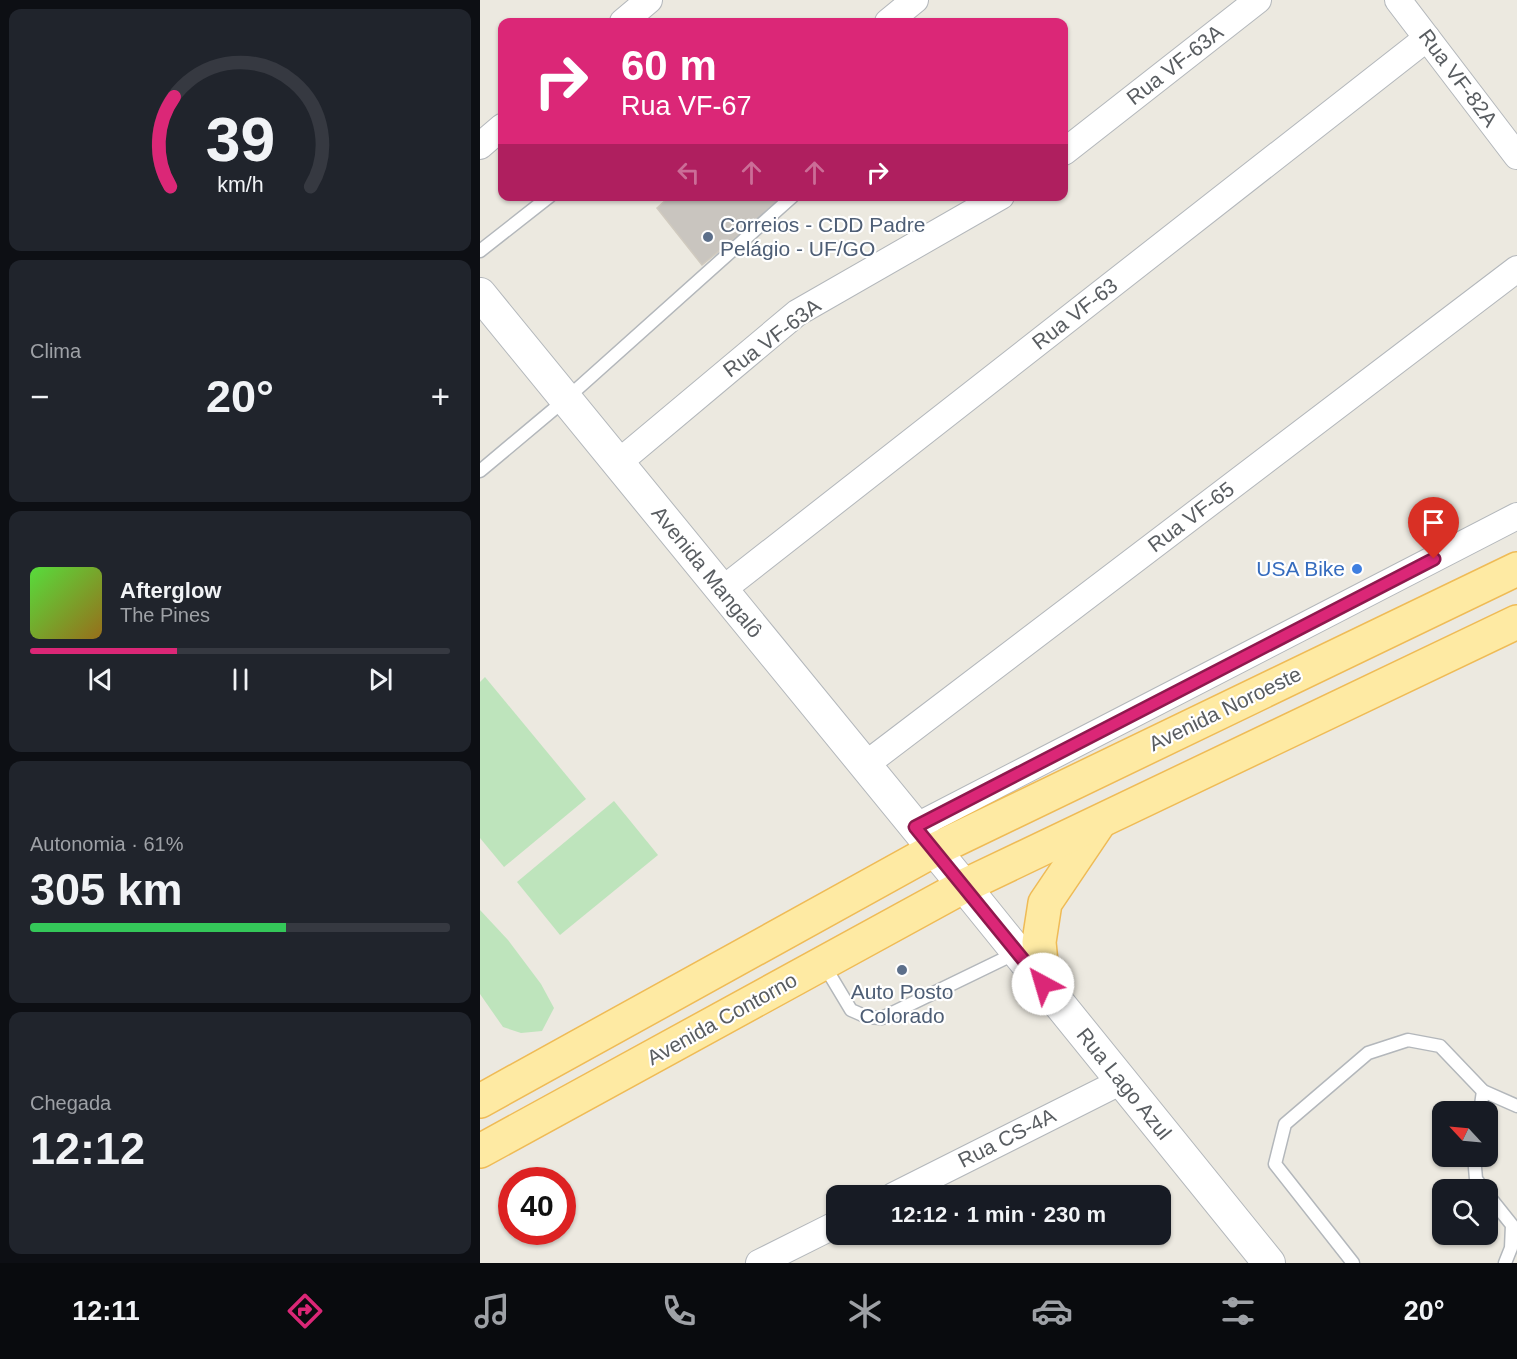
<!DOCTYPE html>
<html lang="pt">
<head>
<meta charset="utf-8">
<style>
	body { margin:0; font-family:Helvetica,sans-serif; background:#20242c; color:#f1f3f6; height:100vh; display:flex; flex-direction:column; font-size:22px; white-space:nowrap }
	* { box-sizing:border-box; margin:0 }
	p { font-size:20px; color:#9ea1a6 }
	.icon { flex:none; width:33px; height:33px; fill:none; stroke:currentColor; stroke-width:2; stroke-linecap:round; stroke-linejoin:round }
	.map { position:relative; flex:1; overflow:hidden }
	.side { display:flex; flex-direction:column; gap:9px; padding:9px; background:#0d0f14; width:480px }
	.side>* { flex:none }
	.hud { position:absolute; left:18px; top:18px; width:570px; height:183px; border-radius:12px; box-shadow:0 2px 4px #0004; background:#db2777; color:#fff; overflow:hidden }
	.needle { width:39px; rotate:296deg }
	.tools { position:absolute; left:952px; top:1101px; display:grid; gap:12px }
	.tools a { display:grid; place-items:center; width:66px; height:66px; border-radius:12px; background:#171b24; box-shadow:0 2px 4px #0004; font-size:30px }
	.speed { position:absolute; left:18px; top:1167px; display:flex; gap:12px; font-size:30px; font-weight:700; text-align:center }
	.speed>* { display:grid; place-content:center; width:78px; height:78px; border-radius:50%; background:#171b24; box-shadow:0 2px 4px #0004; line-height:1 }
	.speed .limit { border:9px solid #d22; background:#fff; color:#111 }
	.pin { position:absolute; display:grid; place-items:center; width:51px; height:51px; color:#fff; margin:-62px -26px; border-radius:50% 50% 50% 0; rotate:-45deg; box-shadow:0 0 6px #0007 }
	.pin .icon { rotate:45deg }
	.me { position:absolute; width:66px; margin:-33px; rotate:321deg; stroke-linejoin:round; filter:drop-shadow(0 0 4px #0008) }
	.turn { display:flex; align-items:center; gap:21px; height:126px; padding:0 24px; font-size:27px }
	.turn .icon { width:78px; height:78px; stroke-width:2.5 }
	.turn b { display:block; font-size:42px; line-height:51px }
	.lanes { display:flex; align-items:center; height:57px; padding:0 24px; background:#0003; justify-content:center; gap:30px; direction:ltr }
	.lanes .off { opacity:.35 }
	.big { font-size:45px; font-weight:600; line-height:1.1 }
	.side .tile { flex:1; display:flex; flex-direction:column; justify-content:center; gap:9px; min-width:0; padding:0 21px; border-radius:12px; background:#20242c }
	.side .dial { align-items:center; gap:0 }
	.dial svg { height:156px; overflow:visible; fill:none; stroke:#363941; stroke-width:7; stroke-linecap:round; text-anchor:middle }
	.dial text { fill:#f1f3f6; stroke:none }
	.song { display:flex; align-items:center; gap:18px }
	.cover { width:72px; height:72px; border-radius:9px; background:linear-gradient(135deg,hsl(110 70% 55%),hsl(40 70% 35%)) }
	.played { height:6px; border-radius:3px; background:linear-gradient(90deg,#db2777 35%,#363941 35%) }
	.keys { display:flex; justify-content:space-around; direction:ltr }
	.heat { display:flex; justify-content:space-between; align-items:center; font-size:33px; direction:ltr }
	.charge { height:9px; border-radius:4px; background:linear-gradient(90deg,#34c759 61%,#363941 0) }
	.trip { position:absolute; left:346px; top:1185px; width:345px; height:60px; border-radius:12px; background:#171b24; box-shadow:0 2px 4px #0004; font-weight:600; line-height:60px; text-align:center }
	.dock { display:flex; height:96px; justify-content:space-around; align-items:center; background:#090b0e; color:#9ea1a6 }
	.dock .icon { width:42px; height:42px }
	.dock .active { color:#db2777 }
	.dock b { font-size:27px; color:#f1f3f6 }
	main { display:flex; flex:1; min-height:0 }
	.map>svg:first-child { display:block }
	.green { fill:#bee4bc }
	.building { fill:#c9c5bf; stroke:#d0cabf; stroke-width:1.5 }
	.lines { fill:none; stroke-linecap:round; stroke-linejoin:round }
	.service-casing { stroke:#b3b7bb; stroke-width:15 }
	.minor-casing { stroke:#b3b7bb; stroke-width:28 }
	.tertiary-casing { stroke:#b3b7bb; stroke-width:34 }
	.primary-casing { stroke:#efbb56; stroke-width:36 }
	.service { stroke:#fff; stroke-width:12 }
	.minor { stroke:#fff; stroke-width:26 }
	.tertiary { stroke:#fff; stroke-width:32 }
	.primary { stroke:#feeaa3; stroke-width:33 }
	.route-casing { stroke:#8e194d; stroke-width:15 }
	.route { stroke:#db2777; stroke-width:10 }
	.service-dot { fill:#5c6f8a; stroke:#fff; stroke-width:2 }
	.shop-dot { fill:#3f7fe0; stroke:#fff; stroke-width:2 }
	.labels { text-anchor:middle; stroke-width:4.5; stroke-linejoin:round; paint-order:stroke }
	.street-label { font-size:21px; fill:#595d61; stroke:#fff }
	.service-label { font-size:21px; fill:#4e5e75; stroke:#fff; text-anchor:start }
	.shop-label { font-size:21px; fill:#366cbe; stroke:#fff; text-anchor:end }
</style>
</head>
<body>
<main>
<section class="side">
<div class="tile dial"><svg viewBox="0 0 100 80">
<path d="M14 69A42 42 0 1 1 86 69"/>
<path d="M14 69A42 42 0 0 1 16 23" stroke="#db2777"/>
<text x="50" y="56" font-size="32" font-weight="700">39</text>
<text x="50" y="72" font-size="11">km/h</text>
</svg></div>
<div class="tile"><p>Clima</p>
<div class="heat"><a>−</a><b class="big">20°</b><a>+</a></div>
</div>
<div class="tile">
<div class="song"><i class="cover"></i><div><b>Afterglow</b><p>The Pines</p></div></div>
<div class="played"></div>
<div class="keys"><svg class="icon" aria-label="previous" viewBox="0 0 24 24"><path d="M18 5L8 12l10 7zM5 5v14"/></svg><svg class="icon" aria-label="pause" viewBox="0 0 24 24"><path d="M8 5v14M16 5v14"/></svg><svg class="icon" aria-label="next" viewBox="0 0 24 24"><path d="M6 5l10 7-10 7zM19 5v14"/></svg></div>
</div>
<div class="tile"><p>Autonomia · 61%</p><b class="big">305 km</b><div class="charge"></div></div>
<div class="tile"><p>Chegada</p><b class="big">12:12</b></div>
</section>
<div class="map">
<svg width="1037" height="1263" viewBox="0 0 1037 1263">
	<rect width="100%" height="100%" fill="#ece9e0"/>
	<g class="green">
		<polygon points="5,677 106,799 24,867 0,838 0,682"/>
		<polygon points="134,801 178,855 80,935 37,882"/>
		<polygon points="0,910 28,940 61,984 74,1008 62,1031 41,1033 23,1027 0,994"/>
	</g>
	<polygon class="building" points="190,196 306,196 222,265 177,208"/>
	<g class="lines">
		<g class="service-casing">
			<g id="service">
				<polyline points="0,251 70,196"/>
				<polyline points="0,471 86,399 313,196"/>
				<polyline points="344,965 371,1010 387,1017 402,1018 536,953"/>
				<polyline points="1000,1112 1003,1091"/>
				<polyline points="994,1156 996,1179 1004,1190"/>
				<polyline points="1008,1195 1032,1225 1031,1248 1025,1263"/>
				<polyline points="873,1263 795,1164 805,1124 888,1053 928,1040 960,1046 1003,1091 1037,1106"/>
			</g>
		</g>
		<g class="minor-casing">
			<g id="minor">
				<polyline points="918,0 1037,156"/>
				<polyline points="143,22 169,0"/>
				<polyline points="408,22 435,0"/>
				<polyline points="0,146 22,127"/>
				<polyline points="584,152 778,0"/>
				<polyline points="138,463 317,313 521,196"/>
				<polyline points="242,590 947,38"/>
				<polyline points="385,765 1037,269"/>
				<polyline points="435,827 1037,516"/>
				<polyline points="413,1196 642,1081"/>
				<polyline points="279,1263 357,1224"/>
			</g>
		</g>
		<g class="tertiary-casing">
			<polyline id="tertiary" points="0,294 484,886 789,1263"/>
		</g>
		<g class="primary-casing">
			<g id="primary">
				<polyline points="563,984 559,942 565,903 619,823"/>
				<polyline points="0,1101 454,850 1037,569"/>
				<polyline points="0,1151 484,886 1037,622"/>
			</g>
		</g>
		<use href="#service" class="service"/>
		<use href="#minor" class="minor"/>
		<use href="#tertiary" class="tertiary"/>
		<use href="#primary" class="primary"/>
	</g>
	<g class="lines">
		<g class="route-casing">
			<polyline id="route" points="563,984 435,827 954,559"/>
		</g>
		<use href="#route" class="route"/>
	</g>
	<g class="service-dot">
		<circle cx="228" cy="237" r="6"/>
		<circle cx="422" cy="970" r="6"/>
	</g>
	<circle class="shop-dot" cx="877" cy="569" r="6"/>
	<g class="labels">
		<g class="street-label">
			<text transform="translate(695 65) rotate(-38)" y="7">Rua VF-63A</text>
			<text transform="translate(978 78) rotate(53)" y="7">Rua VF-82A</text>
			<text transform="translate(595 314) rotate(-38)" y="7">Rua VF-63</text>
			<text transform="translate(292 338) rotate(-37)" y="7">Rua VF-63A</text>
			<text transform="translate(711 517) rotate(-37)" y="7">Rua VF-65</text>
			<text transform="translate(227 572) rotate(51)" y="7">Avenida Mangalô</text>
			<text transform="translate(745 709) rotate(-26)" y="7">Avenida Noroeste</text>
			<text transform="translate(242 1019) rotate(-29)" y="7">Avenida Contorno</text>
			<text transform="translate(644 1084) rotate(51)" y="7">Rua Lago Azul</text>
			<text transform="translate(527 1138) rotate(-27)" y="7">Rua CS-4A</text>
		</g>
		<g class="service-label">
			<text x="240" y="232">Correios - CDD Padre<tspan x="240" dy="24">Pelágio - UF/GO</tspan></text>
			<text x="422" y="999" text-anchor="middle">Auto Posto<tspan x="422" dy="24">Colorado</tspan></text>
		</g>
		<g class="shop-label">
			<text x="865" y="576">USA Bike</text>
		</g>
	</g>
</svg>
<div class="tools">
<a><svg class="needle" viewBox="-14 -14 28 28"><path d="M0-13l5 13h-10z" fill="#e53935"/><path d="M0 13l5-13h-10z" fill="#9ea1a6"/></svg></a>
<a><svg class="icon" aria-label="search" viewBox="0 0 24 24"><circle cx="10" cy="10" r="6"/><path d="M15 15l6 6"/></svg></a>
</div>
<div class="speed"><div class="limit">40</div></div>
<div class="pin" style="left:954px;top:559px;background:#d93025"><svg class="icon" aria-label="arrive" viewBox="0 0 24 24"><path d="M6 21V4h12l-3 4 3 4H6"/></svg></div>
<svg class="me" style="left:563px;top:984px" viewBox="-20 -20 40 40"><circle r="19" fill="#fff"/><path d="M0-13L10 11 0 6-10 11z" fill="#db2777"/></svg>
<div class="trip">12:12 · 1 min · 230 m</div>
<div class="hud">
<div class="turn"><svg class="icon" aria-label="right" viewBox="0 0 24 24"><path d="M7 20v-9h11M14 6l5 5-5 5"/></svg><div><b>60 m</b>Rua VF-67</div></div>
<div class="lanes"><svg class="icon off" aria-label="left" viewBox="0 0 24 24"><path d="M17 20v-9H6M10 6l-5 5 5 5"/></svg><svg class="icon off" aria-label="ahead" viewBox="0 0 24 24"><path d="M12 20V5M6 11l6-6 6 6"/></svg><svg class="icon off" aria-label="ahead" viewBox="0 0 24 24"><path d="M12 20V5M6 11l6-6 6 6"/></svg><svg class="icon" aria-label="right" viewBox="0 0 24 24"><path d="M7 20v-9h11M14 6l5 5-5 5"/></svg></div>
</div>
</div>
</main>
<nav class="dock">
<b>12:11</b>
<svg class="icon active" aria-label="directions" viewBox="0 0 24 24"><path d="M12 3l9 9-9 9-9-9zM9 14v-3h6M13 9l2 2-2 2"/></svg>
<svg class="icon" aria-label="music" viewBox="0 0 24 24"><path d="M9 18V5l10-2v13"/><circle cx="6" cy="18" r="3"/><circle cx="16" cy="16" r="3"/></svg>
<svg class="icon" aria-label="phone" viewBox="0 0 24 24"><path d="M5 4h4l2 5-3 2q2 4 5 5l2-3 5 2v4C11 20 4 13 5 4z"/></svg>
<svg class="icon" aria-label="climate" viewBox="0 0 24 24"><path d="M12 3v18M4 7l16 10M4 17L20 7"/></svg>
<svg class="icon" aria-label="car" viewBox="0 0 24 24"><path d="M5 17H2v-5l4-1 3-4h7l3 4 3 1v5h-3M9 17h6M6 11h13"/><circle cx="7" cy="17" r="2"/><circle cx="17" cy="17" r="2"/></svg>
<svg class="icon" aria-label="filters" viewBox="0 0 24 24"><path d="M4 7h16M4 17h16"/><circle cx="9" cy="7" r="2"/><circle cx="15" cy="17" r="2"/></svg>
<b>20°</b>
</nav>
</body>
</html>
